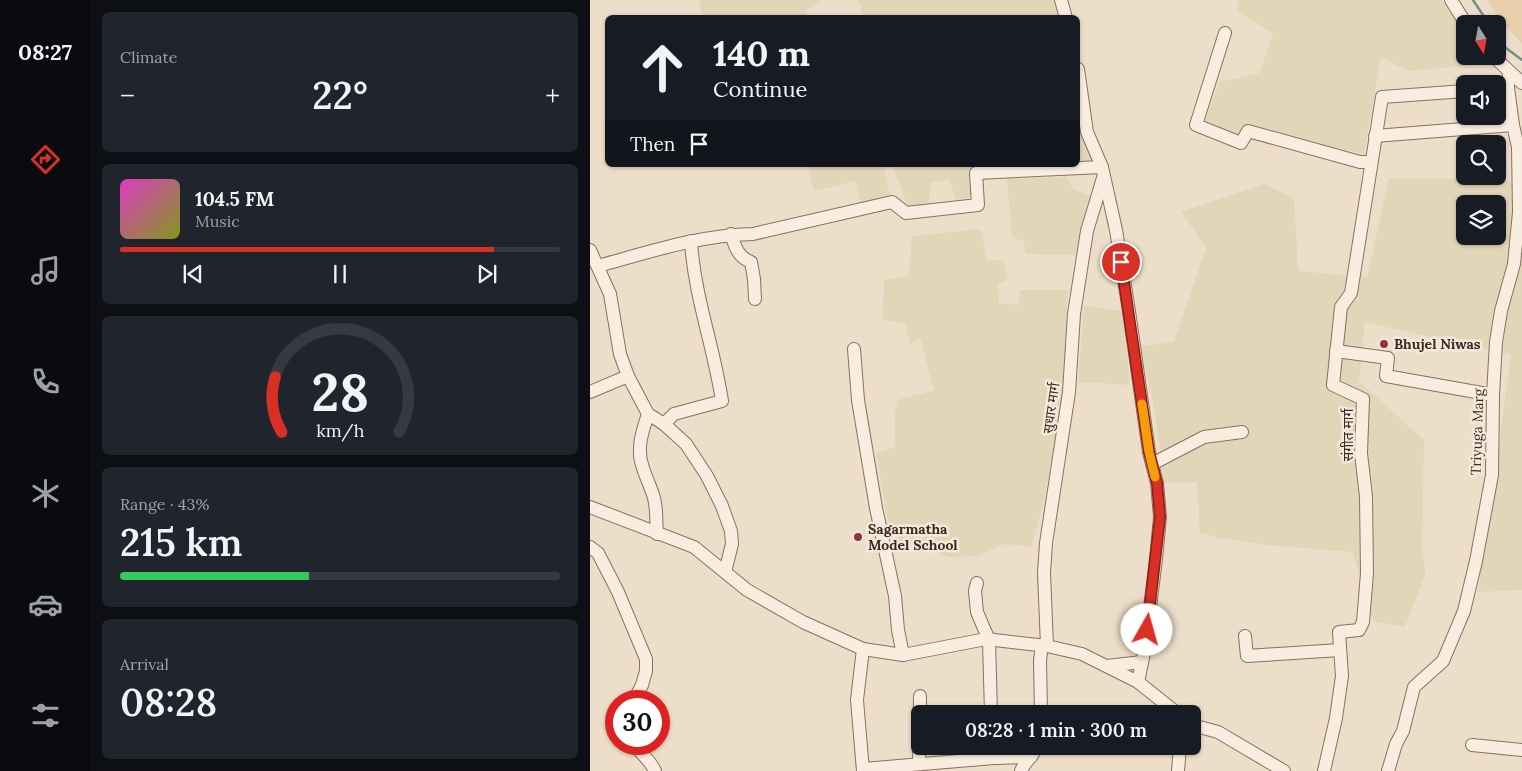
<!DOCTYPE html>
<html lang="en">
<head>
<meta charset="utf-8">
<style>
	body { margin:0; font-family:Lora,"Noto Sans Devanagari",serif; background:#20242c; color:#f1f3f6; height:100vh; display:flex; flex-direction:column; font-size:19px; white-space:nowrap }
	* { box-sizing:border-box; margin:0 }
	p { font-size:16px; color:#9ea1a6 }
	.icon { flex:none; width:28px; height:28px; fill:none; stroke:currentColor; stroke-width:2; stroke-linecap:round; stroke-linejoin:round }
	.map { position:relative; flex:1; overflow:hidden }
	.details { display:flex; flex-direction:column; gap:12px; padding:12px; background:#0d0f14; width:500px }
	.details>* { flex:none }
	.guide { position:absolute; left:15px; top:15px; width:475px; height:152px; border-radius:8px; box-shadow:0 1px 4px #0004; background:#171b24; color:#f1f3f6; overflow:hidden }
	.needle { width:32px; rotate:169deg }
	.buttons { position:absolute; left:866px; top:15px; display:grid; gap:10px }
	.buttons a { display:grid; place-items:center; width:50px; height:50px; border-radius:8px; background:#171b24; box-shadow:0 1px 4px #0004; font-size:25px }
	.speed { position:absolute; left:15px; top:690px; display:flex; gap:10px; font-size:25px; font-weight:700; text-align:center }
	.speed>* { display:grid; place-content:center; width:65px; height:65px; border-radius:50%; background:#171b24; box-shadow:0 1px 4px #0004; line-height:1 }
	.speed .limit { border:8px solid #d22; background:#fff; color:#111 }
	.pin { position:absolute; display:grid; place-items:center; width:42px; height:42px; color:#fff; margin:-21px; border:2px solid #fff; border-radius:50%; box-shadow:0 1px 5px #0007 }
	.me { position:absolute; width:55px; margin:-28px; rotate:7deg; stroke-linejoin:round; filter:drop-shadow(0 0 4px #0008) }
	.turn { display:flex; align-items:center; gap:18px; height:105px; padding:0 25px; font-size:22px }
	.turn .icon { width:65px; height:65px; stroke-width:2.5 }
	.turn b { display:block; font-size:35px; line-height:42px }
	.then { display:flex; align-items:center; height:48px; padding:0 25px; background:#0003; gap:10px; font-size:19px }
	.big { font-size:38px; font-weight:600; line-height:1.1 }
	.details .widget { flex:1; display:flex; flex-direction:column; justify-content:center; gap:8px; min-width:0; padding:0 18px; border-radius:8px; background:#20242c }
	.details .dial { align-items:center; gap:0 }
	.dial svg { height:130px; overflow:visible; fill:none; stroke:#363941; stroke-width:7; stroke-linecap:round; text-anchor:middle }
	.dial text { fill:#f1f3f6; stroke:none }
	.song { display:flex; align-items:center; gap:15px }
	.cover { width:60px; height:60px; border-radius:8px; background:linear-gradient(135deg,hsl(310 70% 55%),hsl(70 70% 35%)) }
	.played { height:5px; border-radius:2px; background:linear-gradient(90deg,#d93025 85%,#363941 85%) }
	.keys { display:flex; justify-content:space-around; direction:ltr }
	.heat { display:flex; justify-content:space-between; align-items:center; font-size:28px; direction:ltr }
	.charge { height:8px; border-radius:4px; background:linear-gradient(90deg,#34c759 43%,#363941 0) }
	.trip { position:absolute; left:321px; top:705px; width:290px; height:50px; border-radius:8px; background:#171b24; box-shadow:0 1px 4px #0004; font-weight:600; line-height:50px; text-align:center }
	main { display:flex; flex:1; min-height:0 }
	.dock { display:flex; flex-direction:column; width:90px; justify-content:space-around; align-items:center; background:#090b0e; color:#9ea1a6 }
	.dock .icon { width:35px; height:35px }
	.dock .selected { color:#d93025 }
	.dock b { font-size:22px; color:#f1f3f6 }
	.map>svg:first-child { display:block }
	.farmland { fill:#e2d6b8; fill-rule:evenodd }
	.sand { fill:#e6cfaa }
	.lines { fill:none; stroke-linecap:round; stroke-linejoin:round }
	.stream { stroke:#719085; stroke-width:2.5 }
	.minor-casing { stroke:#89705f; stroke-width:14 }
	.minor { stroke:#f8edde; stroke-width:12 }
	.route-casing { stroke:#8d1f18; stroke-width:12 }
	.route { stroke:#d93025; stroke-width:9 }
	.slow { stroke:#f59e0b; stroke-width:9 }
	.poi-dot { fill:#94333f; stroke:#f4e9da; stroke-width:2 }
	.labels { text-anchor:middle; stroke-width:5; stroke-linejoin:round; paint-order:stroke }
	.poi-label { font-size:14px; font-weight:bold; fill:#3a2b22; stroke:#f4e9da; text-anchor:start }
	.street-label { font-size:14px; fill:#3a2b22; stroke:#f4e9da }
</style>
</head>
<body>
<main>
<nav class="dock">
<b>08:27</b>
<svg class="icon selected" aria-label="directions" viewBox="0 0 24 24"><path d="M12 3l9 9-9 9-9-9zM9 14v-3h6M13 9l2 2-2 2"/></svg>
<svg class="icon" aria-label="music" viewBox="0 0 24 24"><path d="M9 18V5l10-2v13"/><circle cx="6" cy="18" r="3"/><circle cx="16" cy="16" r="3"/></svg>
<svg class="icon" aria-label="phone" viewBox="0 0 24 24"><path d="M5 4h4l2 5-3 2q2 4 5 5l2-3 5 2v4C11 20 4 13 5 4z"/></svg>
<svg class="icon" aria-label="climate" viewBox="0 0 24 24"><path d="M12 3v18M4 7l16 10M4 17L20 7"/></svg>
<svg class="icon" aria-label="car" viewBox="0 0 24 24"><path d="M5 17H2v-5l4-1 3-4h7l3 4 3 1v5h-3M9 17h6M6 11h13"/><circle cx="7" cy="17" r="2"/><circle cx="17" cy="17" r="2"/></svg>
<svg class="icon" aria-label="filters" viewBox="0 0 24 24"><path d="M4 7h16M4 17h16"/><circle cx="9" cy="7" r="2"/><circle cx="15" cy="17" r="2"/></svg>
</nav>
<section class="details">
<div class="widget"><p>Climate</p>
<div class="heat"><a>−</a><b class="big">22°</b><a>+</a></div>
</div>
<div class="widget">
<div class="song"><i class="cover"></i><div><b>104.5 FM</b><p>Music</p></div></div>
<div class="played"></div>
<div class="keys"><svg class="icon" aria-label="previous" viewBox="0 0 24 24"><path d="M18 5L8 12l10 7zM5 5v14"/></svg><svg class="icon" aria-label="pause" viewBox="0 0 24 24"><path d="M8 5v14M16 5v14"/></svg><svg class="icon" aria-label="next" viewBox="0 0 24 24"><path d="M6 5l10 7-10 7zM19 5v14"/></svg></div>
</div>
<div class="widget dial"><svg viewBox="0 0 100 80">
<path d="M14 69A42 42 0 1 1 86 69"/>
<path d="M14 69A42 42 0 0 1 10 35" stroke="#d93025"/>
<text x="50" y="56" font-size="32" font-weight="700">28</text>
<text x="50" y="72" font-size="11">km/h</text>
</svg></div>
<div class="widget"><p>Range · 43%</p><b class="big">215 km</b><div class="charge"></div></div>
<div class="widget"><p>Arrival</p><b class="big">08:28</b></div>
</section>
<div class="map">
<svg width="932" height="771" viewBox="0 0 932 771">
	<rect width="100%" height="100%" fill="#eddeca"/>
	<g class="farmland">
		<polygon points="109,0 232,0 216,11 218,17 113,18"/>
		<polygon points="268,0 467,0 470,18 267,18 273,14"/>
		<polygon points="649,0 852,0 875,33 875,56 891,56 897,64 820,71 791,58 774,154 719,142 663,125 646,135 615,120 630,82 670,73 683,33 647,11"/>
		<polygon points="488,96 504,161 488,162"/>
		<polygon points="218,165 293,165 300,196 270,204 266,181 224,191"/>
		<polygon points="302,165 398,165 386,166 379,198 365,199 360,180 341,182 339,204 318,206"/>
		<polygon points="477,177 483,189 501,196 485,255 435,254 434,241 422,238 417,179"/>
		<path d="M799,178l133,3v409l-44,2 33,-237 -146,-33 -6,59 65,59 -2,110 4,23 -21,54 -32,-6 -21,-69 -86,-7 -46,-7 -20,-5 -3,-51 -33,1 -10,-77 -14,-60 34,-4 32,-94 -25,-36 84,-28 29,15 4,72 69,6zM875,204h33v32h-33z"/>
		<polygon points="391,229 397,260 414,261 417,280 408,285 409,303 428,305 430,290 478,290 473,397 453,507 441,547 414,544 389,556 360,557 301,539 286,453 305,447 305,414 308,400 344,390 330,337 320,345 315,323 293,320 294,280 319,275 322,236"/>
		<polygon points="494,306 533,311 540,385 488,382"/>
	</g>
	<polygon class="sand" points="898,0 932,0 932,44 908,17"/>
	<g class="lines">
		<g class="stream">
			<polyline points="883,0 899,24"/>
			<polyline points="908,36 916,48 932,60"/>
		</g>
		<g class="minor-casing">
			<g id="minor">
				<polyline points="471,0 476,18"/>
				<polyline points="861,0 876,24"/>
				<polyline points="635,33 606,125 651,143 658,131 770,162 781,162"/>
				<polyline points="903,56 932,83"/>
				<polyline points="488,69 497,132 512,167 526,230 539,311 559,452 567,483 570,517 566,559 555,648 548,682"/>
				<polyline points="785,136 923,125"/>
				<path d="M141,234c4,13 7,23 20,28l3,17 1,20"/>
				<polyline points="0,250 20,294 30,354 38,376 58,414 74,424 96,444 117,476 132,506 141,531 142,544 135,572"/>
				<path d="M8,266c51,-14 102,-31 155,-32l139,-32 14,11 72,-8 -2,-32 126,-6"/>
				<polyline points="264,349 268,400 286,508 305,596 308,630 313,655"/>
				<polyline points="746,351 798,358 796,376 903,395"/>
				<polyline points="0,392 38,376"/>
				<path d="M58,414c-6,18 -12,36 -5,54 3,10 8,19 11,30 3,11 2,24 3,36"/>
				<path d="M74,424l10,-10 48,-13c-8,-54 -28,-106 -31,-160"/>
				<polyline points="562,464 614,437 652,432"/>
				<polyline points="0,507 104,547 157,590 213,622 273,649 313,655 396,639 457,646 492,654 548,682 588,714"/>
				<polyline points="0,547 8,553 28,592 56,659 56,671 52,685 44,701"/>
				<polyline points="387,583 385,591 387,612 399,640 401,714"/>
				<polyline points="655,636 657,656 750,650"/>
				<polyline points="457,646 454,573 456,543 479,392 484,314 497,231 513,178"/>
				<polyline points="273,649 267,700 273,771"/>
				<polyline points="517,666 552,662"/>
				<polyline points="451,714 450,660 452,645"/>
				<polyline points="602,725 628,732 694,771"/>
				<path d="M43,744c8,9 17,16 22,27"/>
				<polyline points="882,745 932,750"/>
				<polyline points="403,746 408,758"/>
				<polyline points="329,764 330,696"/>
				<polyline points="273,769 404,758 441,757"/>
				<path d="M431,771c3,-9 13,-15 16,-25"/>
				<polyline points="588,771 590,746"/>
				<polyline points="734,771 746,718 752,676 749,632 769,630 773,622 777,573 776,497 771,453 773,399 743,385 751,307 761,293 792,97 875,91"/>
				<polyline points="798,771 806,744 813,731 824,687 853,661 874,611 886,561 902,475 903,395 906,342 911,311 924,264 929,212 928,147 923,125 918,88 919,73"/>
			</g>
		</g>
		<use href="#minor" class="minor"/>
	</g>
	<g class="lines">
		<g class="route-casing">
			<polyline id="route" points="531,262 559,452 567,483 570,517 557,630"/>
		</g>
		<use href="#route" class="route"/>
		<polyline class="slow" points="552,404 559,452 565,477"/>
	</g>
	<g class="poi-dot">
		<circle cx="794" cy="344" r="5"/>
		<circle cx="268" cy="537" r="5"/>
	</g>
	<g class="labels">
		<g class="poi-label">
			<text x="804" y="349">Bhujel Niwas</text>
			<text x="278" y="534">Sagarmatha<tspan x="278" dy="16">Model School</tspan></text>
		</g>
		<g class="street-label">
			<text transform="translate(461 408) rotate(-82)" y="5">सुधार मार्ग</text>
			<text transform="translate(887 432) rotate(-88)" y="5">Triyuga Marg</text>
			<text transform="translate(758 435) rotate(-90)" y="5">संगीत मार्ग</text>
		</g>
	</g>
</svg>
<div class="buttons">
<a><svg class="needle" viewBox="-14 -14 28 28"><path d="M0-13l5 13h-10z" fill="#e53935"/><path d="M0 13l5-13h-10z" fill="#9ea1a6"/></svg></a>
<a><svg class="icon" aria-label="sound" viewBox="0 0 24 24"><path d="M4 9h4l5-4v14l-5-4H4zM17 9q2 3 0 6"/></svg></a>
<a><svg class="icon" aria-label="search" viewBox="0 0 24 24"><circle cx="10" cy="10" r="6"/><path d="M15 15l6 6"/></svg></a>
<a><svg class="icon" aria-label="layers" viewBox="0 0 24 24"><path d="M12 4l9 5-9 5-9-5zM3 14l9 5 9-5"/></svg></a>
</div>
<div class="speed"><div class="limit">30</div></div>
<div class="pin" style="left:531px;top:262px;background:#d93025"><svg class="icon" aria-label="arrive" viewBox="0 0 24 24"><path d="M6 21V4h12l-3 4 3 4H6"/></svg></div>
<svg class="me" style="left:557px;top:630px" viewBox="-20 -20 40 40"><circle r="19" fill="#fff"/><path d="M0-13L10 11 0 6-10 11z" fill="#d93025"/></svg>
<div class="trip">08:28 · 1 min · 300 m</div>
<div class="guide">
<div class="turn"><svg class="icon" aria-label="ahead" viewBox="0 0 24 24"><path d="M12 20V5M6 11l6-6 6 6"/></svg><div><b>140 m</b>Continue</div></div>
<div class="then">Then<svg class="icon" aria-label="arrive" viewBox="0 0 24 24"><path d="M6 21V4h12l-3 4 3 4H6"/></svg></div>
</div>
</div>
</main>
</body>
</html>
